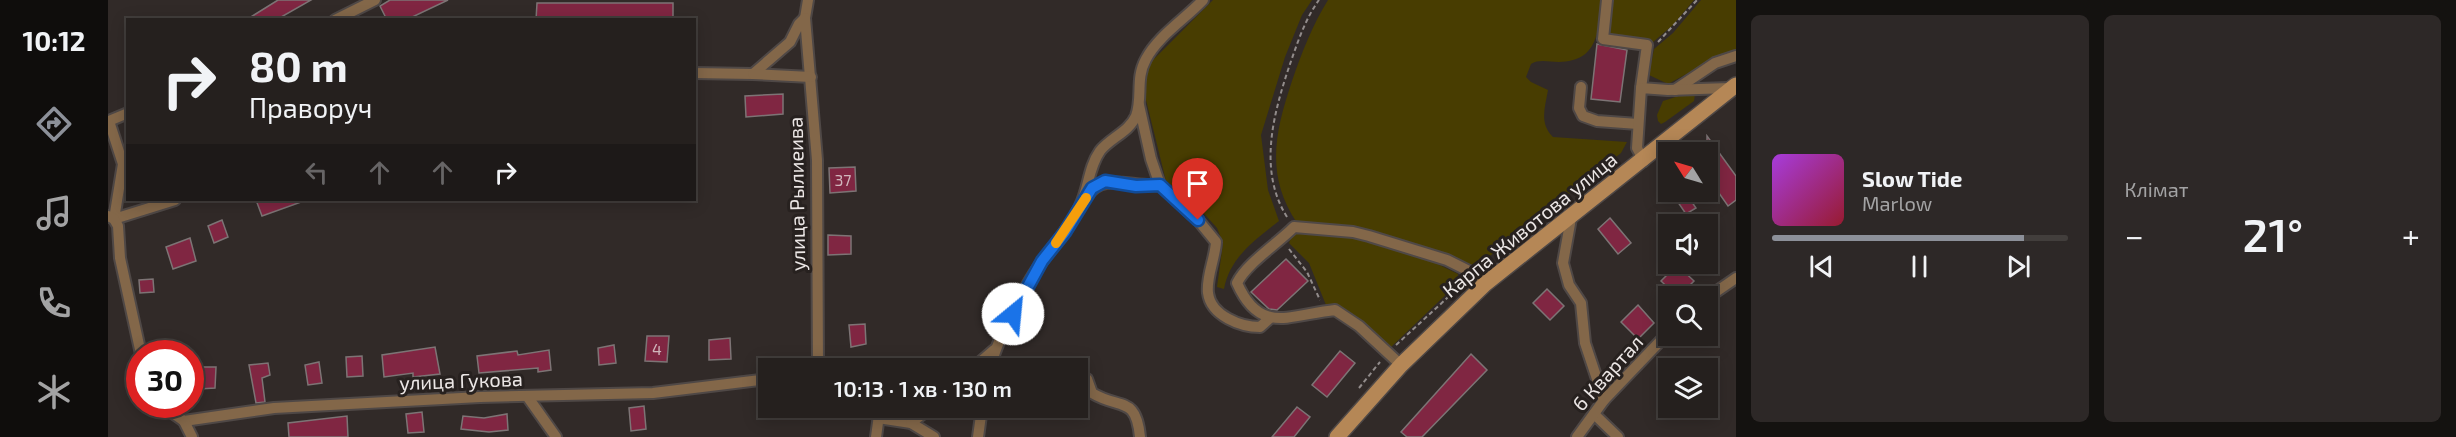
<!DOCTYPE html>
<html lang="uk">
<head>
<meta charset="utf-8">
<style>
	body { margin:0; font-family:"Exo 2",sans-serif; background:#2d2827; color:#f1f3f6; height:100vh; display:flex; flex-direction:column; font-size:22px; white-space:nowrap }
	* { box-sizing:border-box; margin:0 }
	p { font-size:20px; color:#a3a3a4 }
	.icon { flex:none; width:33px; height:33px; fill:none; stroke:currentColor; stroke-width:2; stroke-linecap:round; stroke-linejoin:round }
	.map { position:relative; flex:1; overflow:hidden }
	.details { display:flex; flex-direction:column; gap:15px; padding:15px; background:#141210; width:720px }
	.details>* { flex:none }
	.banner { position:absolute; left:18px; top:18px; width:570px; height:183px; border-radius:0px; box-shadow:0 3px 15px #0003,0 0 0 2px #423e3c; background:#25201e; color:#f1f3f6; overflow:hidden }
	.needle { width:39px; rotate:307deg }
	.fabs { position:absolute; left:1550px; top:142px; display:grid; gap:12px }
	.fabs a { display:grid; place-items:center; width:60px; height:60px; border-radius:0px; background:#25201e; box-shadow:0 3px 15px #0003,0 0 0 2px #423e3c; font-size:30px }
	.speed { position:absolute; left:18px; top:340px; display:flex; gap:12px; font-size:30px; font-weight:700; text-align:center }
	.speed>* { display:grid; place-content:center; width:78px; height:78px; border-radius:50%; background:#25201e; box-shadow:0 3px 15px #0003,0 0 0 2px #423e3c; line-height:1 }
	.speed .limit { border:9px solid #d22; background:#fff; color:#111 }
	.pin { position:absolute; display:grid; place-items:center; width:51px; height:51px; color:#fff; margin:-62px -26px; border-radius:50% 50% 50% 0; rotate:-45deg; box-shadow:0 0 6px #0007 }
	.pin .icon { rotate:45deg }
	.me { position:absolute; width:66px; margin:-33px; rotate:28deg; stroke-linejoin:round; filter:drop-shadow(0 0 4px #0008) }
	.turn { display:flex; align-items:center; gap:21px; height:126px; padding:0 24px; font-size:27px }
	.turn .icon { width:78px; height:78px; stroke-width:2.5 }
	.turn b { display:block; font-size:42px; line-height:51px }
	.lanes { display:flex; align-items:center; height:57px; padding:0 24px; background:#0003; justify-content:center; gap:30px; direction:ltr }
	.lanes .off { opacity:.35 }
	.big { font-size:45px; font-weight:600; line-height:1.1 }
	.details .tile { flex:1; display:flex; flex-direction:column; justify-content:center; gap:9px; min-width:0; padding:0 21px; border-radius:9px; background:#2d2827 }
	.song { display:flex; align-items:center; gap:18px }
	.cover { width:72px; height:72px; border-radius:9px; background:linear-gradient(135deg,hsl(280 70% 55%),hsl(350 70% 35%)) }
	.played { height:6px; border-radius:3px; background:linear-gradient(90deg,#8c9099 85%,#423e3c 85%) }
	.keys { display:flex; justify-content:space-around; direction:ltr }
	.heat { display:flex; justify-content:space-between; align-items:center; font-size:33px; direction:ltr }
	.details .tiles { flex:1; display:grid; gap:15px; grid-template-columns:repeat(2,1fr) }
	.trip { position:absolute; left:650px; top:358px; width:330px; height:60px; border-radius:0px; background:#25201e; box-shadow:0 3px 15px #0003,0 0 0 2px #423e3c; font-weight:600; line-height:60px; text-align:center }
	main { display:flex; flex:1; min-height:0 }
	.menu { display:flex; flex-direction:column; width:108px; justify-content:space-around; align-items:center; background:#0f0d0c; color:#a3a3a4 }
	.menu .icon { width:42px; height:42px }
	.menu .current { color:#8c9099 }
	.menu b { font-size:27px; color:#f1f3f6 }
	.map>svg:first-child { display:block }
	.green { fill:#483d01 }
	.building { fill:#802642; stroke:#7d7475; stroke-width:1.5 }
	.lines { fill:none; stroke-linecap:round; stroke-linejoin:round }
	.minor-casing { stroke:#4f4846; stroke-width:14 }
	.secondary-casing { stroke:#4f4846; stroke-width:18 }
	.path { stroke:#928c8b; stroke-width:2; stroke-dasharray:4.5 3; stroke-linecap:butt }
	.minor { stroke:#836749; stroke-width:10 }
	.secondary { stroke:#b58756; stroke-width:15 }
	.route-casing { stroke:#114b97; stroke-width:15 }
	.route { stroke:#1a73e8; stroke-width:10 }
	.slow { stroke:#f59e0b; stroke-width:10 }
	.labels { text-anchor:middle; stroke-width:6; stroke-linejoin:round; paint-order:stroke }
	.number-label { font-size:16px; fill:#d0b6bc }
	.street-label { font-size:20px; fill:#ebe6e5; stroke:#27211f }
</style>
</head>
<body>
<main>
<nav class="menu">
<b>10:12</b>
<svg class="icon current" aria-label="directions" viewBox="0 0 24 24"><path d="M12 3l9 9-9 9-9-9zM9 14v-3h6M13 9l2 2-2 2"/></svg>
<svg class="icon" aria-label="music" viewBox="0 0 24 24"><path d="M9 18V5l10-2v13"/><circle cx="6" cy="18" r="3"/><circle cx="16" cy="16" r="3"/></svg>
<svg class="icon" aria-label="phone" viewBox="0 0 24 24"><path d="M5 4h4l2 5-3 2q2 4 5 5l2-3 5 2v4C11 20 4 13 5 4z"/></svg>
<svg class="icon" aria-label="climate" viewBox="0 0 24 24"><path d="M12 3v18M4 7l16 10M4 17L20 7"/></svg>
</nav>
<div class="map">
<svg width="1628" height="437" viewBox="0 0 1628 437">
	<rect width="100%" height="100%" fill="#312a28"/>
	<g class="green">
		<path d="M1105,0h99l-10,15 -17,42 -24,78 7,55 11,31c-24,19 -49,36 -55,68l-7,-2 6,-44 -6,-15 -18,-20 -33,-27 -24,-97 10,-23z"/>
		<path d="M1220,0h274c-4,31 -3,61 -43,62 -10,0 -20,-3 -28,2l-5,13 5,5 17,8c-3,18 -9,33 5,47l74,5 -6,11 -145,114 -29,-12 -150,-32c-32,-48 -22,-91 -5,-142 10,-29 20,-55 36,-81z"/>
		<polygon points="1501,0 1586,0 1565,25 1544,43 1498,37"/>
		<polygon points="1593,0 1628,0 1628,51 1606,59 1560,84 1541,75 1546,49 1565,33"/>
		<polygon points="1577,94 1587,94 1586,101 1557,122 1553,124 1550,121 1549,115 1555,101"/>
		<path d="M1185,233l59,3 77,24 29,14 -1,10 -67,64c-17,-15 -40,-45 -64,-43l-17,-42 -20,-20z"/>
	</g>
	<g class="building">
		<polygon points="170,0 203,0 168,20 138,20"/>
		<polygon points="282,0 340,0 298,20 279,20 272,6"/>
		<polygon points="429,3 565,3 565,20 428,20"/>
		<polygon points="1489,44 1519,50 1512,102 1483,99"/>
		<polygon points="675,94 675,114 638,117 637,96"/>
		<polygon points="1599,136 1628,176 1628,200 1620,206 1599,176"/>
		<polygon points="747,167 748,191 722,193 721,168"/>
		<polygon points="1563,192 1577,192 1588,208 1578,214"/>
		<polygon points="148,200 196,200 196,201 154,216"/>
		<polygon points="1502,218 1523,243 1510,254 1490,229"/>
		<polygon points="114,220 120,237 106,243 100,226"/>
		<polygon points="720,235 743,236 743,254 720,255"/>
		<polygon points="82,238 88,261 65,269 58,247"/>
		<polygon points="1178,259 1200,281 1169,310 1161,309 1143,292"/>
		<polygon points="1569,265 1586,281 1570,297 1553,281"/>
		<polygon points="45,279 46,292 32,293 31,280"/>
		<polygon points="1439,289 1456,306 1442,320 1425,303"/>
		<polygon points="1530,305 1546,323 1530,339 1513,322"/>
		<polygon points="757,324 758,344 743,347 741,325"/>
		<polygon points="539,336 561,336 559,362 537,361"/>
		<polygon points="622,338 623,359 601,360 601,340"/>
		<polygon points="506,345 508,363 491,365 490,348"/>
		<polygon points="327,347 332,374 305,377 305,373 276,377 274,355"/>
		<polygon points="441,350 443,370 430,372 430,368 371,373 369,356 409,351 410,355"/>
		<polygon points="1232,351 1247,363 1219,397 1204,385"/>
		<polygon points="1363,354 1379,370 1314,437 1299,437 1293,432"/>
		<polygon points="254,356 255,376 239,377 238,357"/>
		<polygon points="211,362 214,383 200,385 197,365"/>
		<polygon points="160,363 162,375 154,378 157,402 148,403 141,365"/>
		<polygon points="91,367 108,367 107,388 91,389"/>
		<polygon points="536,406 538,429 523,431 521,408"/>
		<polygon points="1189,407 1202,417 1186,437 1164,437"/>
		<polygon points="314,412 316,432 300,433 298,414"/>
		<polygon points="399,414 400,430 381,432 353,429 355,416 376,418"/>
		<polygon points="239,416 240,437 181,437 180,423"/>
	</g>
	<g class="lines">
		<g class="minor-casing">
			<g id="minor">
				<polyline points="1499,0 1495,39 1539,45 1533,88"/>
				<polyline points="697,18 700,0"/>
				<polyline points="227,20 267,0"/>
				<polyline points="586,73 645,74 682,42 691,24 697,18 709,160 710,369"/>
				<polyline points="645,74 703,77"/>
				<polyline points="1473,87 1471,108 1475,116 1489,121 1530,124"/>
				<polyline points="1567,90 1607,63 1628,56"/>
				<polyline points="1031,105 1043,159 1052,185"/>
				<polyline points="20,113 1,121 15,164 6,219 67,200"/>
				<polyline points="1536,161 1529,148 1533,88 1560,90 1622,88"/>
				<path d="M978,197c17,-26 46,-9 74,-12l38,35 18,22c-1,17 -10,35 -8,51 3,23 33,34 52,34l10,-9"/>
				<polyline points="0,216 6,219 10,226 12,258 33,354"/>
				<polyline points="1463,218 1455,263 1461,285 1473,303 1477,343 1496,400"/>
				<polyline points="1599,298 1628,278"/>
				<path d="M1293,365l-42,-39 -24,-16c-46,5 -75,25 -98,-27 9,-19 40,-39 57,-56l59,5 16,4 78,24 24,12 14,12"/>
				<polyline points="864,369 886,350"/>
				<path d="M882,369c6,-28 36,-86 54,-110 12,-17 27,-33 36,-53 9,-18 8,-38 20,-55 10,-13 29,-19 36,-35 7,-19 -1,-37 10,-57 12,-23 39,-40 57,-59"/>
				<path d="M979,379l5,14c28,17 44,2 48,44"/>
				<polyline points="419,396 448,437"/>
				<polyline points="53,405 76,421 166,408 372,397 545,393 660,379"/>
				<polyline points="1486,414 1510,437"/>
				<polyline points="770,418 803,423 826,437"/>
				<polyline points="76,421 84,437"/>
				<polyline points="803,423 822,408"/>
				<polyline points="768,437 772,408"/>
				<polyline points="870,437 874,408"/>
				<polyline points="1469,437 1496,400 1560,333"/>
			</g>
		</g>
		<g class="secondary-casing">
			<polyline id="secondary" points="1229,437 1293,365 1377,284 1628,85"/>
		</g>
		<g class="path">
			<polyline points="1550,42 1589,0"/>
			<path d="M1179,217c-29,-46 -14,-102 2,-150 8,-23 16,-48 30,-67"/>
			<polyline points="1181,249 1199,272 1212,300"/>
			<polyline points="1288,345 1350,288"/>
			<polyline points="1251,388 1272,362"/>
		</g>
		<use href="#minor" class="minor"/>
		<use href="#secondary" class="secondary"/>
	</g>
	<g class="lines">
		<g class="route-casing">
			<polyline id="route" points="905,314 934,261 957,232 984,188 997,181 1028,186 1052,185 1090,220"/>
		</g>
		<use href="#route" class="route"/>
		<polyline class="slow" points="948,243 978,198"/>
	</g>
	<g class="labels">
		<g class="number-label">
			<text x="735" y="186">37</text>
			<text x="549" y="355">4</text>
		</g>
		<g class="street-label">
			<text transform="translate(689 194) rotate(-91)" y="7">улица Рылиеива</text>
			<text transform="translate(1422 225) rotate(-39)" y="7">Карпа Животова улица</text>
			<text transform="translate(1500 373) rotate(-48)" y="7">6 Квартал</text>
			<text transform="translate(353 381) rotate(-2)" y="7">улица Гукова</text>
		</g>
	</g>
</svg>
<div class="fabs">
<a><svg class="needle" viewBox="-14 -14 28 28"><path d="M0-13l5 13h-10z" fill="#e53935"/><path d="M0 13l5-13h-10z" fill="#a3a3a4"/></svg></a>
<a><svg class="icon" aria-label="sound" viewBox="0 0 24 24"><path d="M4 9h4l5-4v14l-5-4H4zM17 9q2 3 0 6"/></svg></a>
<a><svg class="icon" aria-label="search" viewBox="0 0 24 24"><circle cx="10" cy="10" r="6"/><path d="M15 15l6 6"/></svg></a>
<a><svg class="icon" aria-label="layers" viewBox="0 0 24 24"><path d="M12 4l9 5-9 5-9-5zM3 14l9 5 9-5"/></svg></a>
</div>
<div class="speed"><div class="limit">30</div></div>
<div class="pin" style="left:1090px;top:220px;background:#d93025"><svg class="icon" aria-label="arrive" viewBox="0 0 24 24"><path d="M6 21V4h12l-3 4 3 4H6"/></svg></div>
<svg class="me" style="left:905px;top:314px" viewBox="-20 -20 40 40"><circle r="19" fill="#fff"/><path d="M0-13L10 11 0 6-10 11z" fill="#1a73e8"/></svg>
<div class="trip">10:13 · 1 хв · 130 m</div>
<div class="banner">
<div class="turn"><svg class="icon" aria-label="right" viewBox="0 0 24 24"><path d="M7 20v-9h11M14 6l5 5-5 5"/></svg><div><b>80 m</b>Праворуч</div></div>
<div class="lanes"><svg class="icon off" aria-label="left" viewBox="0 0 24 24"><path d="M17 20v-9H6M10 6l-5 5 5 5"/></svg><svg class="icon off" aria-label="ahead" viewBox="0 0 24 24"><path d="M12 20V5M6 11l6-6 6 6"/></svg><svg class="icon off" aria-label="ahead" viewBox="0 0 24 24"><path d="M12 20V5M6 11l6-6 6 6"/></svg><svg class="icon" aria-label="right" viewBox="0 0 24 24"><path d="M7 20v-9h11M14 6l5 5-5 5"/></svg></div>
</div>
</div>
<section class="details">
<div class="tiles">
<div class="tile">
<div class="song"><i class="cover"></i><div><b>Slow Tide</b><p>Marlow</p></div></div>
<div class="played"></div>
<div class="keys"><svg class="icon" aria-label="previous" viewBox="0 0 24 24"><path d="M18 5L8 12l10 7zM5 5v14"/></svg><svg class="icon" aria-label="pause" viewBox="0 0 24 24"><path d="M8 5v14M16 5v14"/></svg><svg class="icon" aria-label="next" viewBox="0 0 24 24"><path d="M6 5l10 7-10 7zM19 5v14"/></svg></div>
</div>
<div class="tile"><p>Клімат</p>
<div class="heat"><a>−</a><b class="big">21°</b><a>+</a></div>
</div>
</div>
</section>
</main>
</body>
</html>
